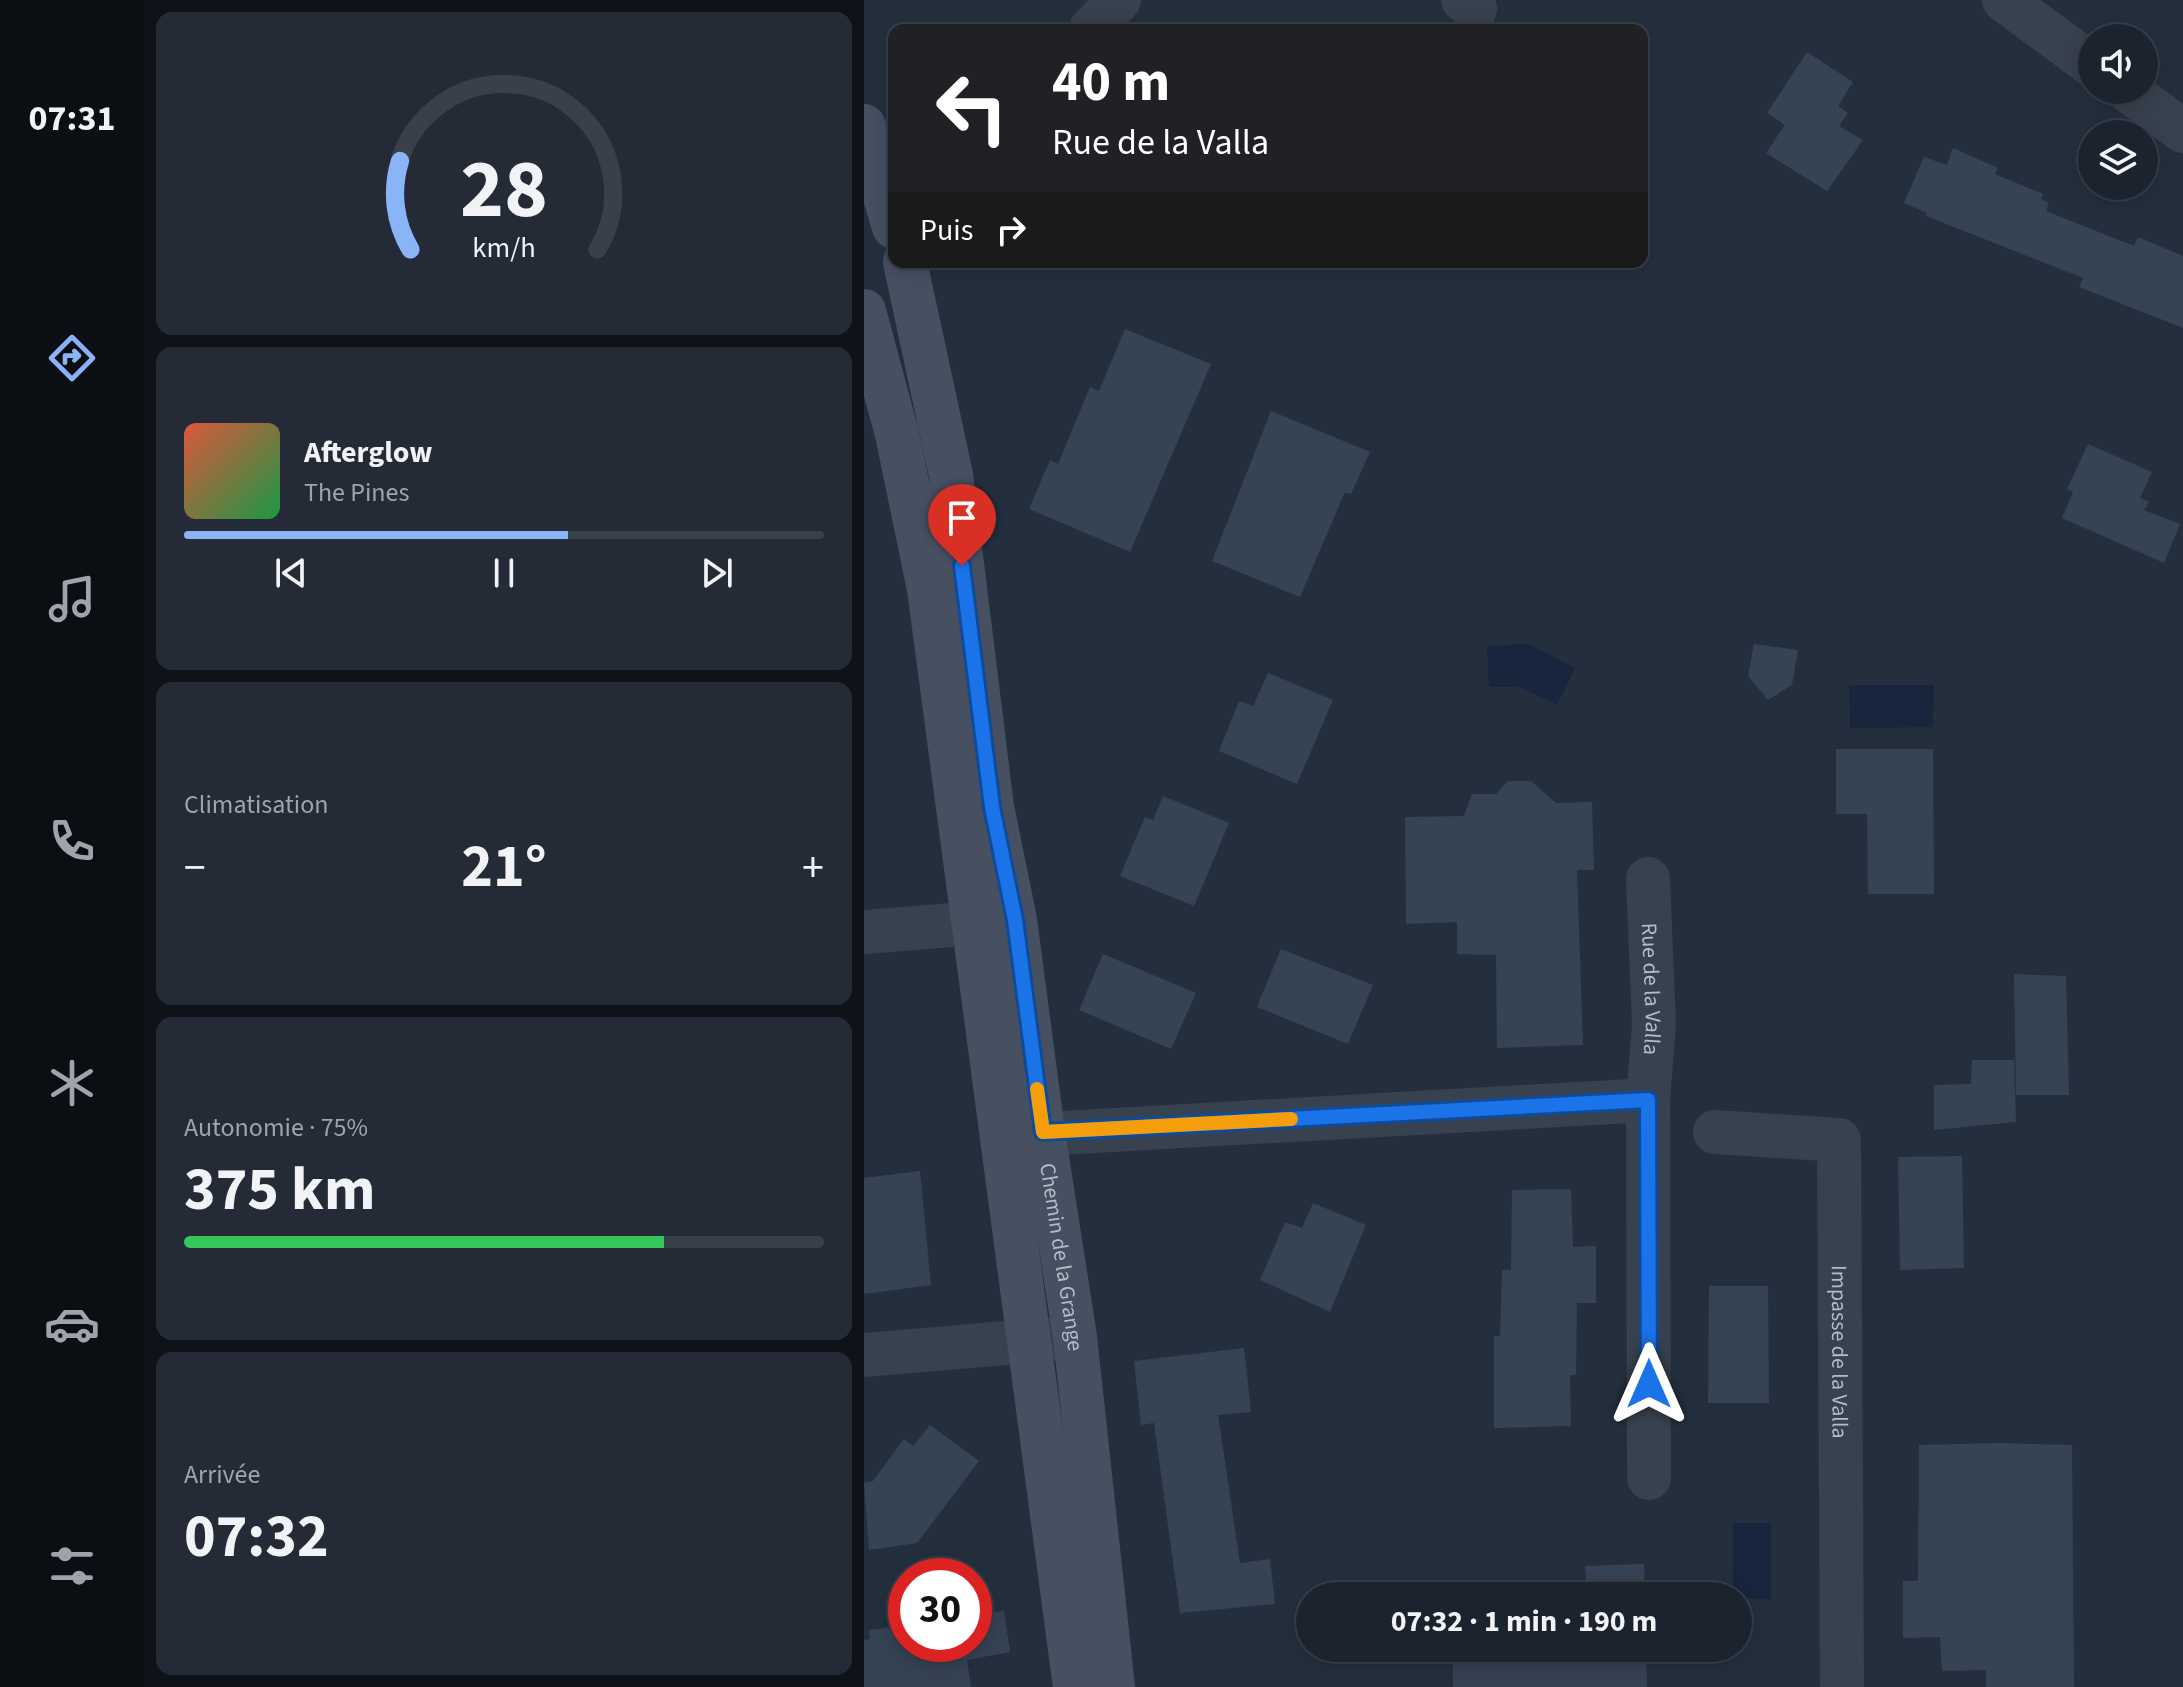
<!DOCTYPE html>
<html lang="fr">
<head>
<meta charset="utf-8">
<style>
	body { margin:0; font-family:"Source Sans 3",sans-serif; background:#242b36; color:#f1f3f6; height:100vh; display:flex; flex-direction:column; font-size:30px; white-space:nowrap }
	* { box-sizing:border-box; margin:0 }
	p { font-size:26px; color:#a0a4aa }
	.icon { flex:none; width:44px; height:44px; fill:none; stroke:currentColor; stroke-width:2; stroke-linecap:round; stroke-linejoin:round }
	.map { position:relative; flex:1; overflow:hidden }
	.panel { display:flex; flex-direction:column; gap:12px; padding:12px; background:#0f1319; width:720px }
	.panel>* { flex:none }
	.top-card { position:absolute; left:24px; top:24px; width:760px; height:244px; border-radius:16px; box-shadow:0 4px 20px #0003,0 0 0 2px #39404a; background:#202124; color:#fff; overflow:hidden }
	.tools { position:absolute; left:1214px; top:24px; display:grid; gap:16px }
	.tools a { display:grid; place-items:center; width:80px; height:80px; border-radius:50%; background:#1b232e; box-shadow:0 4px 20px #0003,0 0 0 2px #39404a; font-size:40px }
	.speed { position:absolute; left:24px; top:1558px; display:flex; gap:16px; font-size:40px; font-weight:700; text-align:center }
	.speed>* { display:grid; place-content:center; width:104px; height:104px; border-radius:50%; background:#1b232e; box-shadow:0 4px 20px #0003,0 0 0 2px #39404a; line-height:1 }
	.speed .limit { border:12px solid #d22; background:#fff; color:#111 }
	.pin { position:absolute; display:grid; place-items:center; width:68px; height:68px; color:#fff; margin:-82px -34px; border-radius:50% 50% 50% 0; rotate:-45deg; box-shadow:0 0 8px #0007 }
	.pin .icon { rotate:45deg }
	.me { position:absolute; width:88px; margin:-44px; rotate:0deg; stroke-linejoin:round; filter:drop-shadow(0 0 6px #0008) }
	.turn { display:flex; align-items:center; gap:28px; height:168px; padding:0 32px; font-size:36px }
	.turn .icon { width:104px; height:104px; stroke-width:2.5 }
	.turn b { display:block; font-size:56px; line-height:68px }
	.then { display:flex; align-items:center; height:76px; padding:0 32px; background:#0003; gap:16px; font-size:30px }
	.big { font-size:60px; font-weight:700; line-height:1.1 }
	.panel .tile { flex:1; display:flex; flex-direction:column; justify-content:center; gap:12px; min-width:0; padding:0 28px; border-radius:16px; background:#242b36 }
	.panel .dial { align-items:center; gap:0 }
	.dial svg { height:208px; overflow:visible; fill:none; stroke:#39404a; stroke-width:7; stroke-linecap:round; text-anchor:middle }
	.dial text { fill:#f1f3f6; stroke:none }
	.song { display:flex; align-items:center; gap:24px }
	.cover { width:96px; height:96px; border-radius:12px; background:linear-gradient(135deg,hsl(10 70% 55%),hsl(140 70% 35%)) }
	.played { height:8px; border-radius:4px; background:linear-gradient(90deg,#8ab4f8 60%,#39404a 60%) }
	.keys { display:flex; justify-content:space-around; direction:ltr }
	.heat { display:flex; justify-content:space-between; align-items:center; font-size:44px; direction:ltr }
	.charge { height:12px; border-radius:6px; background:linear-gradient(90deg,#34c759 75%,#39404a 0) }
	.trip { position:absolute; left:432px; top:1582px; width:456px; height:80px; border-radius:40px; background:#1b232e; box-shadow:0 4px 20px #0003,0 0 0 2px #39404a; font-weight:700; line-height:80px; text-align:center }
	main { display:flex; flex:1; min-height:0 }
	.tab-bar { display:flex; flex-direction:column; width:144px; justify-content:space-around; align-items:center; background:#0b0e12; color:#a0a4aa }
	.tab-bar .icon { width:56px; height:56px }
	.tab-bar .on { color:#8ab4f8 }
	.tab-bar b { font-size:36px; color:#f1f3f6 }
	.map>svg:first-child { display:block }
	.water { fill:#17263c }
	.building { fill:#364354 }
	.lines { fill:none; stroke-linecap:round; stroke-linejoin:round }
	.street { stroke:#38414e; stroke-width:44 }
	.secondary { stroke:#465061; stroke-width:44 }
	.route-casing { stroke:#114b97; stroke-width:20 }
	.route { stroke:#1a73e8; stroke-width:14 }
	.slow { stroke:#f59e0b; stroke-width:14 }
	.labels { text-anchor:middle; stroke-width:8; stroke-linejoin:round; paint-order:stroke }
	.street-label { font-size:22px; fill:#b4bcc9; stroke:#1d2633 }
</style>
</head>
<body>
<main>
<nav class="tab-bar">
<b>07:31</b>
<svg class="icon on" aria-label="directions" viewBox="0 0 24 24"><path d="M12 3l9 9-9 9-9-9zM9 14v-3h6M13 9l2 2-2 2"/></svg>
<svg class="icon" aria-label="music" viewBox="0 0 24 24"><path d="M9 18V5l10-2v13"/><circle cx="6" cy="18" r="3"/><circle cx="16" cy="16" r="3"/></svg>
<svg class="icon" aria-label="phone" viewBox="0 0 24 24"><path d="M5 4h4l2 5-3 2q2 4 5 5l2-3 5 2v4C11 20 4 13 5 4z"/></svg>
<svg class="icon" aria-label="climate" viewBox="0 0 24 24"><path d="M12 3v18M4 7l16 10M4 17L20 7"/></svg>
<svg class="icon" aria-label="car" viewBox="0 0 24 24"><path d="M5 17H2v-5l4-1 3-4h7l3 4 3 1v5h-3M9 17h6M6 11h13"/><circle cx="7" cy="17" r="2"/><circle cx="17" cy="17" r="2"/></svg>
<svg class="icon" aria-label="filters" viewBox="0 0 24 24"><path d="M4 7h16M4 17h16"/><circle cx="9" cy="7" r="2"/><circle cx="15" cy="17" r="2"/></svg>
</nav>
<section class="panel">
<div class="tile dial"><svg viewBox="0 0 100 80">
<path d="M14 69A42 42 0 1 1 86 69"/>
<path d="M14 69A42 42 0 0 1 10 35" stroke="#8ab4f8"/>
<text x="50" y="56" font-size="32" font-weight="700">28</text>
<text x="50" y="72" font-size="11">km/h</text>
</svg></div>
<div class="tile">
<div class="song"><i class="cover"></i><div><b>Afterglow</b><p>The Pines</p></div></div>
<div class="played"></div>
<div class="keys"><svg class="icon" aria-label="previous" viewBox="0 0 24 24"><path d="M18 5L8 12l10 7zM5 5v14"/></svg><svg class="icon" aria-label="pause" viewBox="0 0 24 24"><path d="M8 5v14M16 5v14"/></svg><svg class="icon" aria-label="next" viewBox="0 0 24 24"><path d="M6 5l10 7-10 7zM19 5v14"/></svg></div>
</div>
<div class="tile"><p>Climatisation</p>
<div class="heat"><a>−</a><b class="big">21°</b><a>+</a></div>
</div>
<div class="tile"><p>Autonomie · 75%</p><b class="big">375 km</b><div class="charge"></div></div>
<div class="tile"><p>Arrivée</p><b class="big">07:32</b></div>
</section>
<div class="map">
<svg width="1319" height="1687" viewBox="0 0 1319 1687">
	<rect width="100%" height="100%" fill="#242f3e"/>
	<g class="water">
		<polygon points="664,644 711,668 693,705 655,687 625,687 623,646"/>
		<polygon points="985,685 1070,685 1069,727 986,728"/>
		<polygon points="869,1523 907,1523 907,1600 869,1596"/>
	</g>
	<g class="building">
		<polygon points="943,52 989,82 974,106 984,113 975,126 999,140 963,191 902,153 921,125 903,113"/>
		<polygon points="1089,148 1134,168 1131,174 1179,194 1177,199 1185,203 1182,211 1270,246 1274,237 1319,256 1319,328 1215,287 1219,278 1062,216 1063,213 1040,203 1060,157 1083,165"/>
		<polygon points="261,329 347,364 266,552 165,509 186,460 194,464 226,387 235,391"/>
		<polygon points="407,411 506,452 487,494 481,492 436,597 348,561"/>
		<polygon points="1224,444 1288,472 1276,498 1285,502 1280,510 1316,524 1300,563 1198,518 1209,492 1203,489"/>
		<polygon points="890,644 934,650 928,685 904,700 884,676"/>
		<polygon points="404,673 469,700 433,784 355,751 375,701 389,706"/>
		<polygon points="972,749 1069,749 1070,894 1004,894 1003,814 972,814"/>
		<polygon points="644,781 667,781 692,803 728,802 730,870 713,870 719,1045 633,1048 632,955 593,954 593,922 542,924 541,817 600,816 608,794 632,794"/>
		<polygon points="299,796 365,823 330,906 256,876 281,817 289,820"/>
		<polygon points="417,949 509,985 484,1044 393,1007"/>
		<polygon points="239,954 332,993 307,1049 215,1010"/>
		<polygon points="1150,974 1202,976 1205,1095 1152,1095"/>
		<polygon points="1108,1060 1150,1060 1152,1122 1070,1130 1070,1085 1107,1084"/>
		<polygon points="1098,1156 1100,1268 1036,1270 1034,1157"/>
		<polygon points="56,1171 67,1285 0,1294 0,1178"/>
		<polygon points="707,1189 709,1247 732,1246 732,1303 713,1303 712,1375 706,1375 707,1426 630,1428 630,1336 636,1336 638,1270 647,1270 648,1190"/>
		<polygon points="449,1203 502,1225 466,1312 396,1280 421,1222 438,1228"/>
		<polygon points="845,1286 904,1286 905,1403 844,1403"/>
		<polygon points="380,1348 387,1412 354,1415 376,1563 406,1559 411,1604 316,1613 290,1423 277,1425 270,1361"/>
		<polygon points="66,1425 115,1461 53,1543 5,1550 0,1483 9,1481 40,1439 49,1446"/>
		<polygon points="1135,1443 1208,1445 1210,1687 1122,1687 1122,1670 1078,1671 1076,1637 1039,1638 1039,1581 1054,1581 1055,1445"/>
		<polygon points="780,1564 781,1596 596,1596 596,1583 722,1580 721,1566"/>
		<polygon points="140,1611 146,1652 103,1660 107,1687 0,1687 0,1640 6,1639 5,1630 42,1625 42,1644 110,1644 110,1615"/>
		<polygon points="589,1648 782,1648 783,1687 589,1687"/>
	</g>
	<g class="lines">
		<g class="street">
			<polyline points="599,0 611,9"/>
			<polyline points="1140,0 1228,65"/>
			<polyline points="226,30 255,0"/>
			<polyline points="1263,90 1319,131"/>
			<path id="s1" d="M784,879l6,146 -6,75"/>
			<polyline points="0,932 149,920"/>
			<path id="s2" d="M851,1132l124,8 3,547"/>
			<polyline points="142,1136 784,1100 785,1478"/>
			<polyline points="0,1355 211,1337"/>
		</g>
		<g class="secondary">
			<polyline points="0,126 30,227"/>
			<path id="s3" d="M41,262l46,213 41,332 23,113 28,212 32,205 38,350"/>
			<polyline points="0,311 33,434 65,589 211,1687"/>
		</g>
	</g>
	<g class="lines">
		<g class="route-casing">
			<polyline id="route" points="98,566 128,807 151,920 179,1132 784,1100 785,1384"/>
		</g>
		<use href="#route" class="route"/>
		<polyline class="slow" points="173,1089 179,1132 427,1119"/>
	</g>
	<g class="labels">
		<g class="street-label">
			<text dy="8" stroke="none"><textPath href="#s1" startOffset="110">Rue de la Valla</textPath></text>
			<text dy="8" stroke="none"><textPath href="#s3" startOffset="1008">Chemin de la Grange</textPath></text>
			<text dy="8" stroke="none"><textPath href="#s2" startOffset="336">Impasse de la Valla</textPath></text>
		</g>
	</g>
</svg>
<div class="tools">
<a><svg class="icon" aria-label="sound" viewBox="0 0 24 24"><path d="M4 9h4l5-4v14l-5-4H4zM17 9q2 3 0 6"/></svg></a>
<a><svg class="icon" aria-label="layers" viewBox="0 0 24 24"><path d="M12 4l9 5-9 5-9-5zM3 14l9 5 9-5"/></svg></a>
</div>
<div class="speed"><div class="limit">30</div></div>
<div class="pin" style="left:98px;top:566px;background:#d93025"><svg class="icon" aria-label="arrive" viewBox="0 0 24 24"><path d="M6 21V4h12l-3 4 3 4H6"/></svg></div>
<svg class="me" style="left:785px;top:1384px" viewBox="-20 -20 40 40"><path d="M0-17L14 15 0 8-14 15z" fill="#1a73e8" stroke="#fff" stroke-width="4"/></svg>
<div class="trip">07:32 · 1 min · 190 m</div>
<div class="top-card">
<div class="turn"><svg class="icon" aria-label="left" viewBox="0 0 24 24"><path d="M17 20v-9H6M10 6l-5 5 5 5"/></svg><div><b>40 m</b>Rue de la Valla</div></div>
<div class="then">Puis<svg class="icon" aria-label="right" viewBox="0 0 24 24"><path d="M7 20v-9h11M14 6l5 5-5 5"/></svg></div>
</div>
</div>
</main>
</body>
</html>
